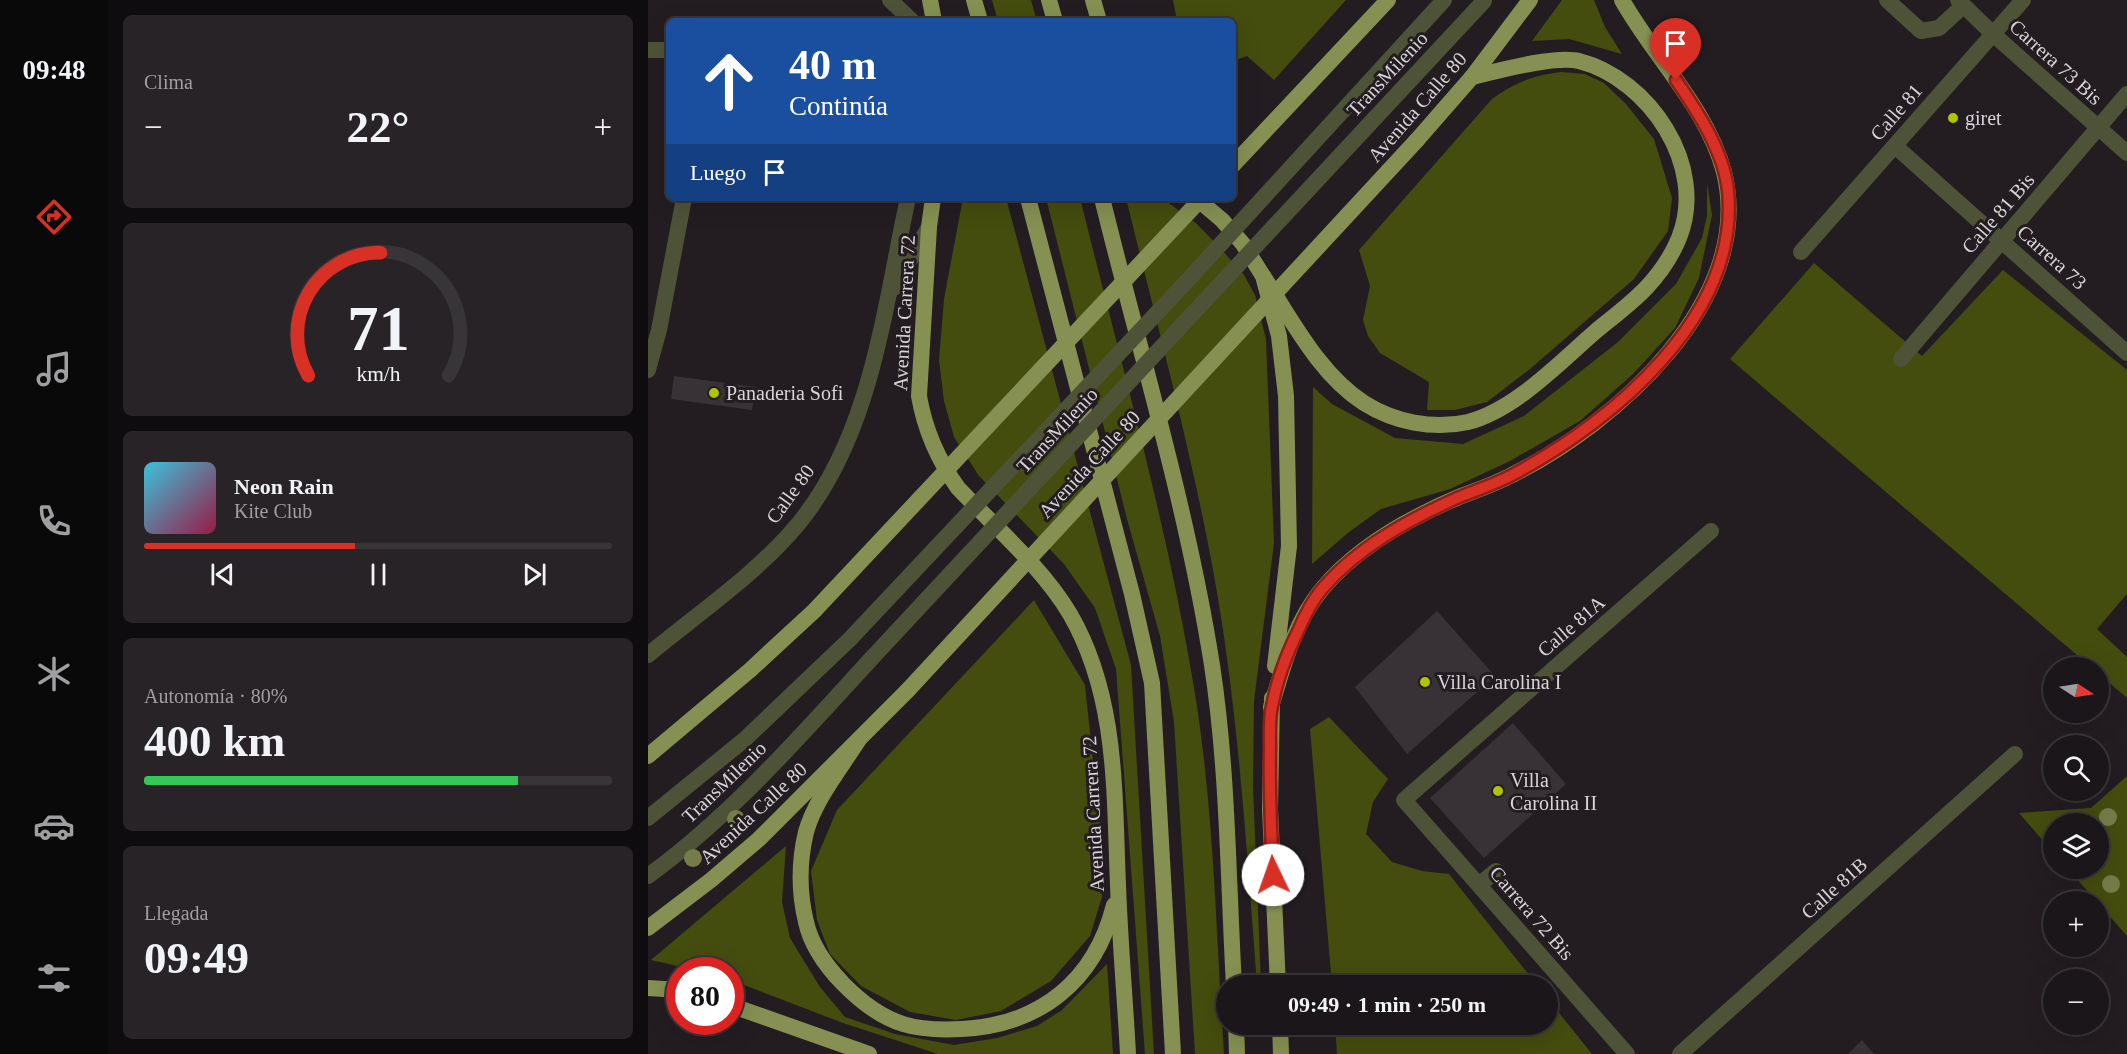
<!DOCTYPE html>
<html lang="es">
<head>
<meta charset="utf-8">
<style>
	body { margin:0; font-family:"Times New Roman",serif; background:#272326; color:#f1f3f6; height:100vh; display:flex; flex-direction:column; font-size:22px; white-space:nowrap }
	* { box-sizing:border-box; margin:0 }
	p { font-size:20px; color:#9f9fa2 }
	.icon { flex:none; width:33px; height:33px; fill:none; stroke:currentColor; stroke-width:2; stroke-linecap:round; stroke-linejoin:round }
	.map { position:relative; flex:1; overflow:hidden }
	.drawer { display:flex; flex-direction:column; gap:15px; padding:15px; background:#0e0c0e; width:540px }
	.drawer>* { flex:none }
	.banner { position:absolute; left:18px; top:18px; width:570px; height:183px; border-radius:9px; box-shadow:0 6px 24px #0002,0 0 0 2px #383538; background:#1a4fa0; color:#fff; overflow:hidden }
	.needle { width:39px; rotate:102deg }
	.buttons { position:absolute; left:1395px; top:657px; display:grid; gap:12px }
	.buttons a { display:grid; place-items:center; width:66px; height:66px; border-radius:50%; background:#1a1619; box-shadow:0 6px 24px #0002,0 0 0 2px #383538; font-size:30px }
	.speed { position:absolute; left:18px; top:957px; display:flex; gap:12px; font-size:30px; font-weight:700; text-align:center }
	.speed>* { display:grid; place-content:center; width:78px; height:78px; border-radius:50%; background:#1a1619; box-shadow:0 6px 24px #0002,0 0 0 2px #383538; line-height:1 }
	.speed .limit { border:9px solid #d22; background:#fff; color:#111 }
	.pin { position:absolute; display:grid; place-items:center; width:51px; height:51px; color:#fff; margin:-62px -26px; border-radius:50% 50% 50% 0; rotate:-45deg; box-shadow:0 0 6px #0007 }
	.pin .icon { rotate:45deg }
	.me { position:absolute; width:66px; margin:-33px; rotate:357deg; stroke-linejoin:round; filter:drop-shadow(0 0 4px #0008) }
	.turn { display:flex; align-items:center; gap:21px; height:126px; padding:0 24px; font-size:27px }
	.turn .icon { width:78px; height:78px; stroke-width:2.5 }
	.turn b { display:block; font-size:42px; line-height:51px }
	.then { display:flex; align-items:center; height:57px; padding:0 24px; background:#0003; gap:12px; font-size:22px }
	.big { font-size:45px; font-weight:600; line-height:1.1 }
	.drawer .tile { flex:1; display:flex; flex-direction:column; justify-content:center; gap:9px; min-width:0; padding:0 21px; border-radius:9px; background:#272326 }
	.drawer .dial { align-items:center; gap:0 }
	.dial svg { height:156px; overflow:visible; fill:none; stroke:#383538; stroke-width:7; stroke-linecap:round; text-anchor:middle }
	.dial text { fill:#f1f3f6; stroke:none }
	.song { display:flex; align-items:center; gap:18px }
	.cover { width:72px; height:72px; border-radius:9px; background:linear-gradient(135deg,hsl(190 70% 55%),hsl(340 70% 35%)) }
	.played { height:6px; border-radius:3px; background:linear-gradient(90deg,#d93025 45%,#383538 45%) }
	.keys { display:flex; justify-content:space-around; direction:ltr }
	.heat { display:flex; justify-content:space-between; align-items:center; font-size:33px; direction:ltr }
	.charge { height:9px; border-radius:4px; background:linear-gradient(90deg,#34c759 80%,#383538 0) }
	.trip { position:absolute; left:568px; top:975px; width:342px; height:60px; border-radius:30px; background:#1a1619; box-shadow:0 6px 24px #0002,0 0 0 2px #383538; font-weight:600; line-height:60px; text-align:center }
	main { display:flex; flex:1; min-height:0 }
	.tab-bar { display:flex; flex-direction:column; width:108px; justify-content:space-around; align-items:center; background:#0a090a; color:#9f9fa2 }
	.tab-bar .icon { width:42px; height:42px }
	.tab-bar .on { color:#d93025 }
	.tab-bar b { font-size:27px; color:#f1f3f6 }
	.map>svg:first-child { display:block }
	.green { fill:#444c0e }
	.building { fill:#383135 }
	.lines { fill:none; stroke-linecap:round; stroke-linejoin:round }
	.service { stroke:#4e5338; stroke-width:16 }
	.minor { stroke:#4e5338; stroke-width:16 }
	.tertiary { stroke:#4e5338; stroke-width:16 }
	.trunk { stroke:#859052; stroke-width:16 }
	.service-bridge { stroke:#4e5338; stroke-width:16 }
	.trunk-bridge { stroke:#859052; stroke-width:16 }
	.tree { fill:#757c48 }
	.route-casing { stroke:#8d1f18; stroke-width:15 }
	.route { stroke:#d93025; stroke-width:10 }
	.poi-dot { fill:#b0c500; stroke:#231d21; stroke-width:2 }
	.labels { text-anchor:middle; stroke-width:6; stroke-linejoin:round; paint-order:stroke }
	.street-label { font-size:20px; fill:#d8d4d7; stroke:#231d21 }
	.poi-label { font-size:20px; fill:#d8d4d7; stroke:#231d21; text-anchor:start }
</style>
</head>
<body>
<main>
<nav class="tab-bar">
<b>09:48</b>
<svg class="icon on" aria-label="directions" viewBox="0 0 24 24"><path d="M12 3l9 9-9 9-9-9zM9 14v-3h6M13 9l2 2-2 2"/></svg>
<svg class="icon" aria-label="music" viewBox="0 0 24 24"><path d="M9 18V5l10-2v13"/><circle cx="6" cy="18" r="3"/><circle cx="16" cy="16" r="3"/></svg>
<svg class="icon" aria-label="phone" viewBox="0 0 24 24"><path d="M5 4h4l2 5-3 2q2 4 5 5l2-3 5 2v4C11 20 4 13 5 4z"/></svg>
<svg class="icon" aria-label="climate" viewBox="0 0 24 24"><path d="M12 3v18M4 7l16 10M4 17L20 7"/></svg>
<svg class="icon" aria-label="car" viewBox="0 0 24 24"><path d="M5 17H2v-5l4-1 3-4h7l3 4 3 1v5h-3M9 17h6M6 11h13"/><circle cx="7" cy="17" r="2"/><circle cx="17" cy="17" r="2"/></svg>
<svg class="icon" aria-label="filters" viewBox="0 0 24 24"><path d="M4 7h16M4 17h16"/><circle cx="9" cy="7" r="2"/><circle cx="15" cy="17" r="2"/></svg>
</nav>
<section class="drawer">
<div class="tile"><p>Clima</p>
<div class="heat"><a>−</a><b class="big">22°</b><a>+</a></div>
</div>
<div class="tile dial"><svg viewBox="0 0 100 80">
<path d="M14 69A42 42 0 1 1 86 69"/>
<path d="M14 69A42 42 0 0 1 51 6" stroke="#d93025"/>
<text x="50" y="56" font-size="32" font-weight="700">71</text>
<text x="50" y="72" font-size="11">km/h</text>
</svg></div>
<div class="tile">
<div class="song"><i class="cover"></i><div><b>Neon Rain</b><p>Kite Club</p></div></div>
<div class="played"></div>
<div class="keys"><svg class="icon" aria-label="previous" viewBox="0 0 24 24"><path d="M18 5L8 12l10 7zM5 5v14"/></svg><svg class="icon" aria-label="pause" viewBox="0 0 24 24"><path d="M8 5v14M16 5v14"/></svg><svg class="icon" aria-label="next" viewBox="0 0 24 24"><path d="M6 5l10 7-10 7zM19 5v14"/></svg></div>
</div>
<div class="tile"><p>Autonomía · 80%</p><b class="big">400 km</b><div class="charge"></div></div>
<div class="tile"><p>Llegada</p><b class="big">09:49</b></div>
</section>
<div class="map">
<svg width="1479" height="1054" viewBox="0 0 1479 1054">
	<rect width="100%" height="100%" fill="#231d21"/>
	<g class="green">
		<polygon points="344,0 383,0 389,21 350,21"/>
		<polygon points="525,0 698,0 626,80 599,56 585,61 585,21 529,21"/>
		<polygon points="914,0 946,0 957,27 974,54 921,39 884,41"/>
		<path d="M913,72l24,2 19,9 22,21 28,35 18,59 -4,33 -34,48 -104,90 -43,33 -32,8h-28l2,-28 -49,-29 -12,-17 -5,-16 7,-34 -11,-36 133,-151c22,-16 42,-24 69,-27z"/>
		<polygon points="1059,183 1064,215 1051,278 1027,328 985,374 932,421 860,462 802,489 733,509 701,532 664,564 665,387 684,404 747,438 815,444 876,416 970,342 1028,284 1054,238 1059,216"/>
		<polygon points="315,198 358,198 483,665 506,1054 497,1054 468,669 447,608 416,564 331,476 306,437 296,401 291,360 296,299"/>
		<path d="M398,198h34c40,162 87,325 114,490 20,118 22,246 30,366h-29l-21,-332 -14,-86 -33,-117z"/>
		<path d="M478,198h36l35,26 25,26 22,25 11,20 11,44 8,204 -20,158 -1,85 8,199h-4c-10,-131 -18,-263 -40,-393 -23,-132 -59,-263 -91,-394z"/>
		<polygon points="1166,263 1274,356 1355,270 1479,370 1479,594 1449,629 1479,657 1479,698 1451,674 1450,668 1443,667 1082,359"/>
		<polygon points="386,600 437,685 455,854 454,897 442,936 403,981 353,1011 308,1020 262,1012 213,986 182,954 169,920 163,871 189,810"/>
		<polygon points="681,717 740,779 725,802 718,834 744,862 774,871 801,874 889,985 684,985 662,729"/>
		<polygon points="1479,776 1479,936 1420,869 1450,868 1450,824 1406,824 1405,852 1371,813 1443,808"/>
		<polygon points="138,846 134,902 142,938 172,987 197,1017 247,1034 306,1045 349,1038 389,1026 414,1010 459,964 465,1054 290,1054 195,1023 83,980 82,970 47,970 3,960"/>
		<polygon points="900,999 944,1054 689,1054 687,1025 900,1024"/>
	</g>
	<g class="building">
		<polygon points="26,376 108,387 104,410 23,399"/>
		<polygon points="789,611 847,676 759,754 707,687"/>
		<polygon points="865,723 918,784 836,858 782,798"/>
		<polygon points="1214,1040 1226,1054 1200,1054"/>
	</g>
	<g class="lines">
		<g class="service">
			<polyline points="1239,0 1273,31 1291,28 1315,6"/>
			<polyline points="1310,0 1345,34"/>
			<polyline points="0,818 96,740 202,639"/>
			<path d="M0,876c84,-61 153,-141 223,-217"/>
			<polyline points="831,885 848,871"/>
		</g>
		<g class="minor">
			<polyline points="1345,34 1479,153"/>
			<polyline points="0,50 21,50"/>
			<polyline points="1247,146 1479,353"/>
			<polyline points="1153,252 1375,0"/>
			<polyline points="246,288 281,227"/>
			<polyline points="1253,359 1479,94"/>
			<polyline points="0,370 11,330 36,198"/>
			<path d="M0,655c49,-41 110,-82 151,-132 73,-90 85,-215 109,-325"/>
			<polyline points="979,1054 756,800 1063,531"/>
			<polyline points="1032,1054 1367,754"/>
		</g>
		<polyline class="tertiary" points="242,0 264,21"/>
		<g class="trunk">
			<polyline points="282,0 286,21"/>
			<polyline points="326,0 332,21"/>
			<polyline points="401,0 407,21"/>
			<polyline points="445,0 451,21"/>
			<polyline points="769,140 824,77 882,0"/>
			<polyline points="585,165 740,0"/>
			<path d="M285,198l-4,29 -10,169c6,35 19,64 39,92 38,40 84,79 112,126 48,83 44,179 48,271 2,57 7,113 10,169"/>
			<polyline points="380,198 484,594 504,683 525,1054"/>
			<path d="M454,198c38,155 85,309 110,467 16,105 16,214 22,321"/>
			<polyline points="548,198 574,220 595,244 615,276 631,336 638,396 641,546 627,666"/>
			<path d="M615,276c29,44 56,98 101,127 30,19 69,27 104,19 47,-12 92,-60 128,-91 17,-14 36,-28 51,-44 13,-14 25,-32 32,-49 29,-72 -30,-159 -100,-177 -23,-6 -82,10 -107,16"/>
			<polyline points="624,698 622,809 630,986"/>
			<path d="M623,707c12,-40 23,-84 51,-118 35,-42 87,-71 137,-92 18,-7 36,-13 53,-22 102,-51 244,-174 212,-303 -17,-64 -70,-115 -102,-172"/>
			<path d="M210,741c-18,28 -43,59 -52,91 -7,29 -7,61 0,90 9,41 57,89 97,102 19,6 40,6 59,5 78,-4 133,-48 152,-124"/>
			<polyline points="0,756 101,671 167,610"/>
			<polyline points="0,928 63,880 111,839 260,690"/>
			<polyline points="0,988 32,990"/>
			<polyline points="82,1005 221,1054"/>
			<polyline points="588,1024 589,1054"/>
			<polyline points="632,1024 633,1054"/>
		</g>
		<g class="service-bridge">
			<polyline points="202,639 539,281 796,0"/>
			<polyline points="223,659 836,1"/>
		</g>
		<g class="trunk-bridge">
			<polyline points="167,610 554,198"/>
			<polyline points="260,690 769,140"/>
		</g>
	</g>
	<g class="tree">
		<circle cx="1460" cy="817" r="9"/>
		<circle cx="88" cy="819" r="9"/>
		<circle cx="45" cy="858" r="9"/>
		<circle cx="1463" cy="884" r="9"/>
	</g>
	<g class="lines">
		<g class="route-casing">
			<path id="route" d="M625,875c-2,-43 -4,-85 -3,-128 0,-13 -1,-28 2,-41 5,-27 15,-53 27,-77 6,-14 13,-28 23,-40 36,-42 86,-69 135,-91 19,-8 39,-14 57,-24 99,-53 226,-158 214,-283 -4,-39 -30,-79 -52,-111"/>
		</g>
		<use href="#route" class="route"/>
	</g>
	<g class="poi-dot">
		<circle cx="1305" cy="118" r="6"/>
		<circle cx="66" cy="393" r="6"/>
		<circle cx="777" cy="682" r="6"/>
		<circle cx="850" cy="791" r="6"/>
	</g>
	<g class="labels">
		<g class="street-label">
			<text transform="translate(1408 62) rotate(42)" y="7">Carrera 73 Bis</text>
			<text transform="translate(739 74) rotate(-47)" y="7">TransMilenio</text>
			<text transform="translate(769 107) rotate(-49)" y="7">Avenida Calle 80</text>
			<text transform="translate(1248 112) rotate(-49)" y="7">Calle 81</text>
			<text transform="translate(1350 213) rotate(-49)" y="7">Calle 81 Bis</text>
			<text transform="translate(1404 257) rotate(42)" y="7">Carrera 73</text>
			<text transform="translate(256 313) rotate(-87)" y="7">Avenida Carrera 72</text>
			<text transform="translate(409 430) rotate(-47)" y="7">TransMilenio</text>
			<text transform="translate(441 464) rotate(-47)" y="7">Avenida Calle 80</text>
			<text transform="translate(142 494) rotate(-54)" y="7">Calle 80</text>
			<text transform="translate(923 626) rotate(-41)" y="7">Calle 81A</text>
			<text transform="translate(76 782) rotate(-44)" y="7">TransMilenio</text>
			<text transform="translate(105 813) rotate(-43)" y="7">Avenida Calle 80</text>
			<text transform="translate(445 814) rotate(-93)" y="7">Avenida Carrera 72</text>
			<text transform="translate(1186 888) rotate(-42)" y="7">Calle 81B</text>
			<text transform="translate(884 913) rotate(49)" y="7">Carrera 72 Bis</text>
		</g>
		<g class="poi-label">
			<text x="1317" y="125">giret</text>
			<text x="78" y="400">Panaderia Sofi</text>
			<text x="789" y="689">Villa Carolina I</text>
			<text x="862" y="787">Villa<tspan x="862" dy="23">Carolina II</tspan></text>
		</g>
	</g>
</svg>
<div class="buttons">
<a><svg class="needle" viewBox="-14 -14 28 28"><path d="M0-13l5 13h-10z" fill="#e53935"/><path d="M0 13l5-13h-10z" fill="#9f9fa2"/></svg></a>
<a><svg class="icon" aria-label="search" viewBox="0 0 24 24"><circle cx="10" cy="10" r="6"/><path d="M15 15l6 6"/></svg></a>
<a><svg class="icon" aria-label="layers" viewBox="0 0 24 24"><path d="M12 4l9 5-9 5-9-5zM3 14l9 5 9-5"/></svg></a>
<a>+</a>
<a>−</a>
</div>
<div class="speed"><div class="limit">80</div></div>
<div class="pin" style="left:1028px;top:80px;background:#d93025"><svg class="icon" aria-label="arrive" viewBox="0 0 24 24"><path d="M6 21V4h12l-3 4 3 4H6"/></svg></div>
<svg class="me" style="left:625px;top:875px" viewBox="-20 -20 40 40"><circle r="19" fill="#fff"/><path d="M0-13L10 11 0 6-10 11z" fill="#d93025"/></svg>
<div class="trip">09:49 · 1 min · 250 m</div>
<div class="banner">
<div class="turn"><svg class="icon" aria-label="ahead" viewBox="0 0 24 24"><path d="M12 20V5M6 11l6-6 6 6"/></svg><div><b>40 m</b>Continúa</div></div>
<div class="then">Luego<svg class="icon" aria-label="arrive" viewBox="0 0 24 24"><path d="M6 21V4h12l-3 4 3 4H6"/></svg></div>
</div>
</div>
</main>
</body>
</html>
